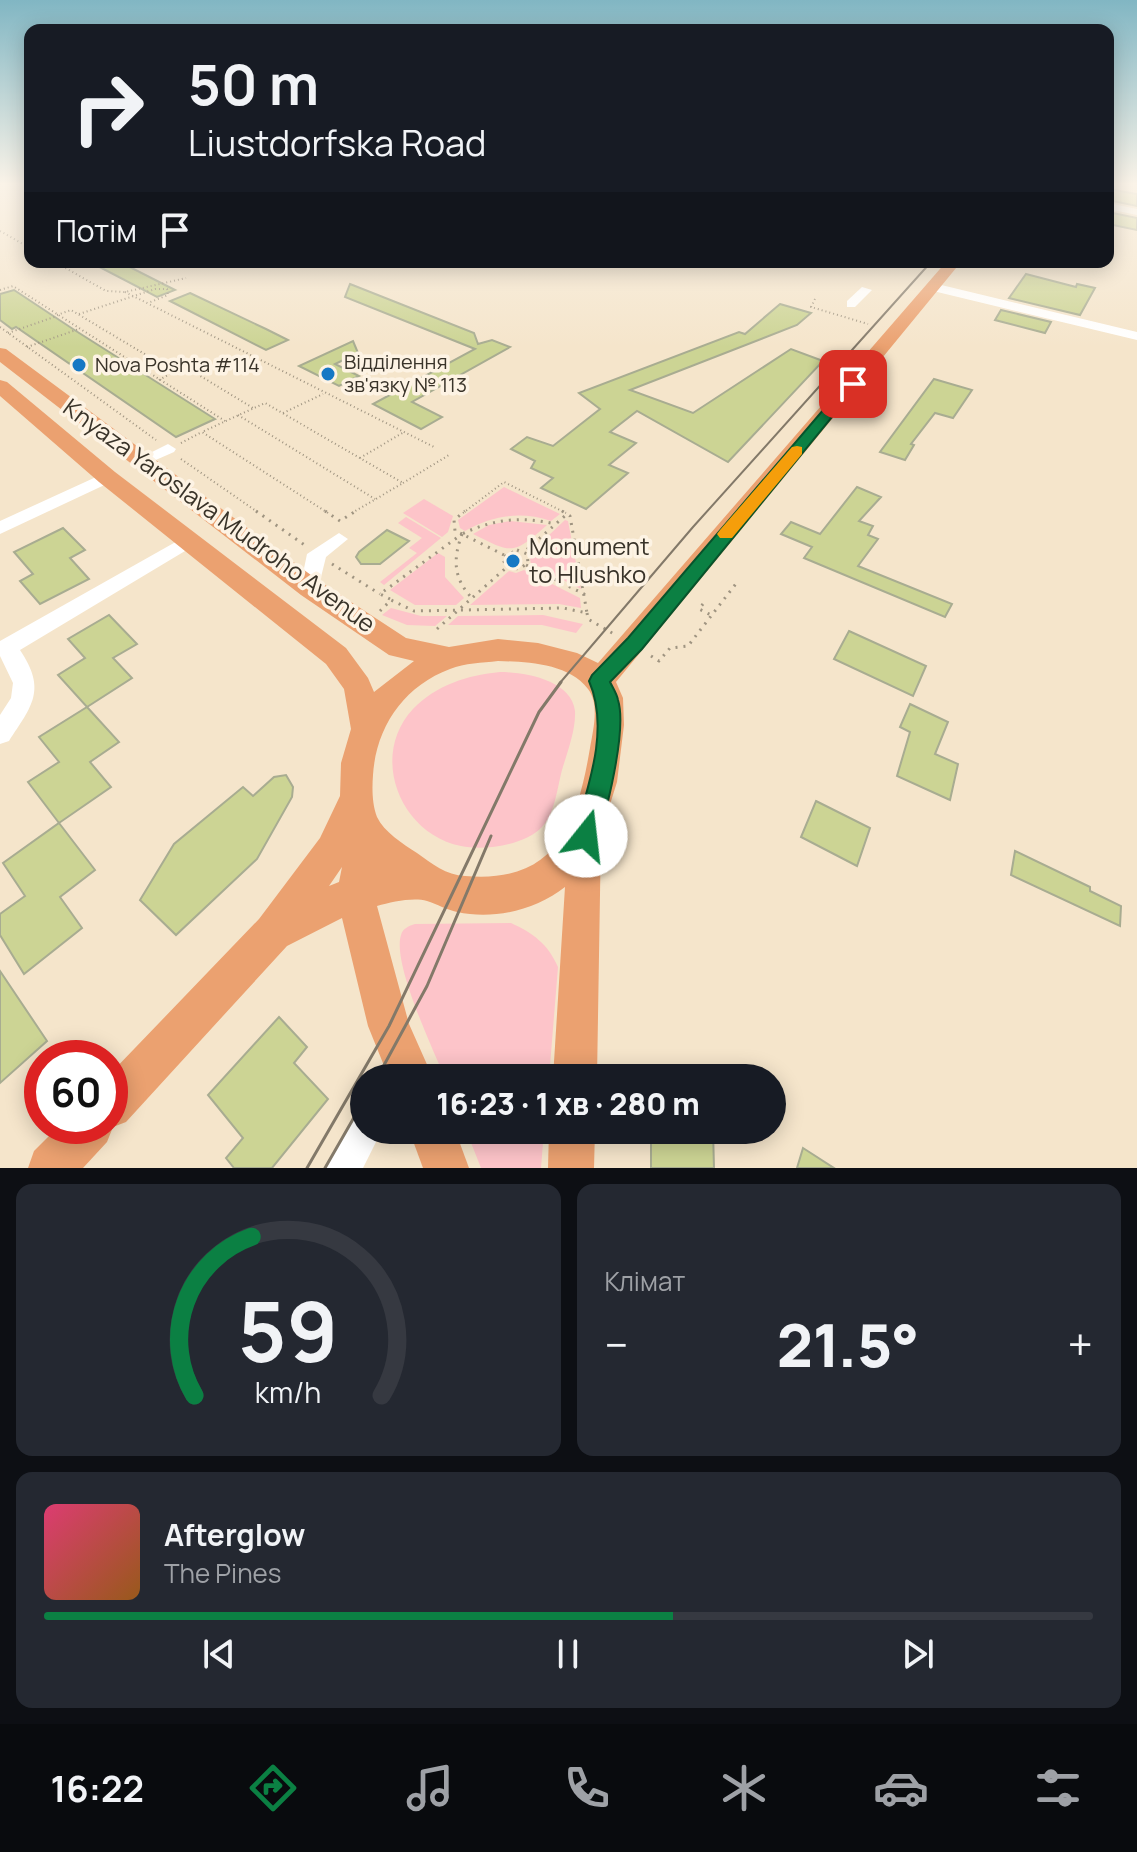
<!DOCTYPE html>
<html lang="uk">
<head>
<meta charset="utf-8">
<style>
	body { margin:0; font-family:Manrope,sans-serif; background:#242831; color:#f1f3f6; height:100vh; display:flex; flex-direction:column; font-size:30px; white-space:nowrap }
	* { box-sizing:border-box; margin:0 }
	p { font-size:26px; color:#9ea1a6 }
	.icon { flex:none; width:44px; height:44px; fill:none; stroke:currentColor; stroke-width:2; stroke-linecap:round; stroke-linejoin:round }
	.map { position:relative; height:1168px; overflow:hidden }
	.sheet { display:flex; flex-direction:column; gap:16px; padding:16px; background:#0d0f14; flex:1 }
	.sheet>* { flex:none }
	.top-card { position:absolute; left:24px; top:24px; width:1090px; height:244px; border-radius:16px; box-shadow:0 4px 20px #0003; background:#171b24; color:#f1f3f6; overflow:hidden }
	.speed { position:absolute; left:24px; top:1040px; display:flex; gap:16px; font-size:40px; font-weight:700; text-align:center }
	.speed>* { display:grid; place-content:center; width:104px; height:104px; border-radius:50%; background:#171b24; box-shadow:0 4px 20px #0003; line-height:1 }
	.speed .limit { border:12px solid #d22; background:#fff; color:#111 }
	.pin { position:absolute; display:grid; place-items:center; width:68px; height:68px; color:#fff; margin:-34px; border-radius:16px; box-shadow:0 4px 12px #0006 }
	.me { position:absolute; width:88px; margin:-44px; rotate:16deg; stroke-linejoin:round; filter:drop-shadow(0 0 6px #0008) }
	.turn { display:flex; align-items:center; gap:28px; height:168px; padding:0 32px; font-size:36px }
	.turn .icon { width:104px; height:104px; stroke-width:2.5 }
	.turn b { display:block; font-size:56px; line-height:68px }
	.then { display:flex; align-items:center; height:76px; padding:0 32px; background:#0003; gap:16px; font-size:30px }
	.big { font-size:60px; font-weight:800; line-height:1.1 }
	.sheet .card { flex:1; display:flex; flex-direction:column; justify-content:center; gap:12px; min-width:0; padding:0 28px; border-radius:16px; background:#242831 }
	.sheet .dial { align-items:center; gap:0 }
	.dial svg { height:208px; overflow:visible; fill:none; stroke:#363941; stroke-width:7; stroke-linecap:round; text-anchor:middle }
	.dial text { fill:#f1f3f6; stroke:none }
	.song { display:flex; align-items:center; gap:24px }
	.cover { width:96px; height:96px; border-radius:12px; background:linear-gradient(135deg,hsl(340 70% 55%),hsl(30 70% 35%)) }
	.played { height:8px; border-radius:4px; background:linear-gradient(90deg,#0b8043 60%,#363941 60%) }
	.keys { display:flex; justify-content:space-around; direction:ltr }
	.heat { display:flex; justify-content:space-between; align-items:center; font-size:44px; direction:ltr }
	.sheet .tiles { flex:1; display:grid; gap:16px; grid-template-columns:1fr 1fr }
	.card:last-child { grid-column:span 2 }
	.trip { position:absolute; left:350px; top:1064px; width:436px; height:80px; border-radius:40px; background:#171b24; box-shadow:0 4px 20px #0003; font-weight:800; line-height:80px; text-align:center }
	.tab-bar { display:flex; height:128px; justify-content:space-around; align-items:center; background:#090b0e; color:#9ea1a6 }
	.tab-bar .icon { width:56px; height:56px }
	.tab-bar .on { color:#0b8043 }
	.tab-bar b { font-size:36px; color:#f1f3f6 }
	.map>svg:first-child { display:block }
	.green { fill:#fdc4c9 }
	.building { fill:#ccd494; stroke:#a8ac91; stroke-width:2 }
	.lines { fill:none; stroke-linecap:round; stroke-linejoin:round }
	.path-far1 { stroke:#9f9481; stroke-width:2; stroke-dasharray:1 3; stroke-linecap:butt }
	.path { stroke:#9f9481; stroke-width:3; stroke-dasharray:2 6; stroke-linecap:butt }
	.minor { fill:#fff; fill-rule:evenodd }
	.major { fill:#eba170; fill-rule:evenodd }
	.tram-far1 { stroke:#837969; stroke-width:2 }
	.tram { stroke:#837969; stroke-width:3 }
	.route { fill:#0b8043; stroke:#07532c; stroke-width:2 }
	.slow { fill:#f59e0b }
	.poi-dot { fill:#1678c4; stroke:#fdf3e4; stroke-width:3 }
	.labels { text-anchor:middle; stroke-width:7; stroke-linejoin:round; paint-order:stroke }
	.far-poi-label { font-size:20px; fill:#393329; stroke:#fdf3e4; text-anchor:start }
	.street-label { font-size:24px; fill:#393329; stroke:#fdf3e4 }
	.poi-label { font-size:24px; fill:#393329; stroke:#fdf3e4; text-anchor:start }
</style>
</head>
<body>
<div class="map">
<svg width="1137" height="1168" viewBox="0 0 1137 1168">
	<rect width="100%" height="100%" fill="#f5e5cb"/>
	<g class="green">
		<path d="M504,487l56,27 -9,7c-30,-10 -58,-6 -86,10l-5,-3 -2,-8z"/>
		<polygon points="424,499 453,516 448,532 442,537 403,513"/>
		<polygon points="406,517 441,538 384,585 380,582 417,553 409,548 422,538 398,523"/>
		<polygon points="565,520 568,521 581,589 531,564 529,554"/>
		<path d="M510,521l37,4c-34,30 -34,29 -74,9l16,-9z"/>
		<polygon points="438,553 445,557 445,577 464,598 456,605 415,605 390,590"/>
		<polygon points="524,570 580,598 581,608 559,604 470,605 509,571 516,573"/>
		<polygon points="391,608 421,616 447,616 435,626 407,625 382,615"/>
		<polygon points="543,615 583,624 576,633 542,625 448,625 458,616"/>
		<path d="M500,672c24,0 72,8 75,39 1,19 -8,42 -13,59 -5,19 -7,43 -20,57 -17,18 -57,24 -81,19 -61,-12 -92,-90 -48,-137 23,-24 55,-34 87,-37z"/>
		<path d="M511,923c22,10 37,21 47,44l-9,111h-104c-12,-29 -53,-115 -44,-143 2,-7 8,-9 14,-11z"/>
		<polygon points="466,1130 544,1130 541,1168 481,1168"/>
	</g>
	<g class="building">
		<polygon points="1108,189 1137,194 1137,206 1108,200"/>
		<polygon points="1108,212 1137,218 1137,230 1108,224"/>
		<polygon points="90,262 120,262 175,290 157,297"/>
		<polygon points="1026,274 1076,287 1077,284 1095,288 1080,315 1009,298"/>
		<polygon points="350,284 474,333 478,344 492,340 510,347 412,402 442,417 421,429 373,404 475,349 345,297"/>
		<polygon points="14,290 76,331 215,419 176,437 16,327 12,329 0,320 0,294"/>
		<polygon points="190,293 266,329 288,340 266,350 170,301"/>
		<polygon points="780,304 811,313 797,325 630,390 693,413 791,349 823,361 728,462 637,411 610,432 636,443 609,465 628,473 586,509 541,488 553,478 531,468 535,461 511,449 527,437 553,446 600,409 579,393 739,332 745,334"/>
		<polygon points="1001,310 1051,322 1045,333 995,320"/>
		<polygon points="353,341 358,353 335,364 359,376 339,386 299,366"/>
		<polygon points="934,379 972,390 953,418 935,413 911,444 914,445 905,460 880,452"/>
		<polygon points="857,487 881,497 859,521 873,526 868,535 878,539 858,566 952,604 945,617 804,558 812,547 781,534 791,522 820,534"/>
		<polygon points="63,528 85,550 70,558 89,579 40,604 20,581 33,574 14,552"/>
		<polygon points="387,530 409,541 380,564 361,564 356,557 359,552"/>
		<polygon points="109,615 137,644 113,658 132,678 87,707 58,675 85,658 68,639"/>
		<polygon points="849,631 926,666 913,696 834,659"/>
		<polygon points="910,704 948,722 935,754 958,764 950,800 897,776 910,732 900,727"/>
		<polygon points="87,707 119,742 90,762 111,787 59,823 28,782 59,762 39,737"/>
		<polygon points="286,775 293,787 292,797 257,859 176,935 140,900 174,844 243,787 253,796 274,777"/>
		<polygon points="816,801 870,828 857,866 801,837"/>
		<polygon points="59,823 95,870 60,897 82,928 24,974 0,935 0,914 25,896 3,863"/>
		<polygon points="1015,851 1090,887 1090,891 1121,906 1120,926 1011,875"/>
		<polygon points="0,971 47,1041 0,1083"/>
		<polygon points="279,1017 307,1047 294,1063 328,1099 272,1168 234,1168 226,1158 243,1138 208,1095"/>
		<polygon points="651,1130 713,1130 714,1168 651,1168"/>
		<polygon points="803,1148 834,1168 797,1168"/>
	</g>
	<g class="lines">
		<g class="path-far1">
			<polyline points="0,231 30,248"/>
			<polyline points="55,262 106,291 125,292 186,278"/>
			<polyline points="0,290 13,286 225,421"/>
			<polyline points="125,292 436,448"/>
			<polyline points="815,299 811,307 868,324"/>
			<polyline points="79,314 155,289 167,289 168,295 148,303"/>
			<polyline points="57,315 71,310 173,371"/>
			<polyline points="0,327 156,440"/>
			<polyline points="8,333 57,316"/>
			<polyline points="27,347 79,329"/>
			<polyline points="159,380 184,366 253,408"/>
			<polyline points="283,413 323,394"/>
			<polyline points="238,415 375,499"/>
			<polyline points="181,443 202,432"/>
			<polyline points="360,458 404,432"/>
			<polyline points="181,459 259,513"/>
			<polyline points="403,483 449,455"/>
			<polyline points="328,513 202,432 265,403 403,483"/>
			<polyline points="352,513 403,483"/>
			<polyline points="463,513 504,482 566,513"/>
		</g>
		<g class="path">
			<polyline points="256,511 306,546"/>
			<polyline points="325,511 340,521 356,511"/>
			<polyline points="562,511 567,514"/>
			<polyline points="462,534 455,531 454,520 465,511"/>
			<path d="M462,534c-9,25 -9,44 10,64"/>
			<polygon points="517,550 527,554 528,563 519,569 507,567 502,558"/>
			<path d="M504,555l-42,-21c31,-15 60,-18 93,-10"/>
			<polyline points="332,564 380,594"/>
			<polyline points="526,565 586,595"/>
			<polyline points="390,599 380,594 462,534"/>
			<polyline points="703,604 699,609 711,615"/>
			<polyline points="380,611 391,600 414,611 563,608 587,613 570,516 567,514 524,552"/>
			<polyline points="587,613 588,619 614,634"/>
			<polyline points="437,629 507,567"/>
			<polyline points="651,656 659,661 670,648 688,646 738,581"/>
		</g>
		<g class="minor">
			<polygon points="1108,203 1137,209 1137,215 1108,209"/>
			<polygon points="933,283 1137,332 1137,340 929,290 927,287"/>
			<polygon points="862,287 872,290 855,307 847,307 847,301"/>
			<polygon points="168,444 176,449 174,452 142,466 134,461"/>
			<polygon points="107,472 113,473 116,477 113,481 0,534 0,521"/>
			<polygon points="339,533 348,539 326,557 317,593 303,593 300,588 307,554"/>
			<path d="M188,535l9,6 -2,4 -175,105c27,40 12,56 -11,91l-9,3v-29l11,-17 2,-15 -13,-27v-15z"/>
			<polygon points="364,1113 364,1130 382,1130 363,1168 325,1168 353,1118"/>
		</g>
		<g class="major">
			<path d="M946,262h15l-345,420 7,16 1,27 -7,57 -16,51 -4,245h-44l12,-191c-29,23 -71,33 -108,25 -10,-2 -20,-8 -30,-11 -14,-4 -35,1 -50,5l32,118 24,54h-44l-21,-52 -26,-108 -55,28 -161,176 -13,5 -6,15 -24,26h-55l6,-17 25,-25h51v-52l149,-155 61,-81 20,-42 1,-33 10,-34 -7,-40 -18,-25 -227,-182 -99,-86v-16l7,2 108,90 231,176 22,30 6,14 40,-31 -25,-6 -88,-60 -301,-233v-14l6,1 313,232 87,57 43,9 49,-8 40,4 39,10 21,10zM498,661c29,1 70,2 90,28 12,15 5,41 2,59 -13,77 -34,136 -125,128 -19,-1 -33,-12 -48,-23 -14,-9 -33,-21 -40,-36 -5,-13 -5,-29 -4,-42 3,-48 31,-89 77,-106 15,-6 32,-6 48,-8zM342,867l-3,15 -10,4z"/>
			<polygon points="409,1130 455,1130 469,1168 423,1168"/>
			<polygon points="549,1130 595,1130 594,1168 548,1168"/>
		</g>
		<polyline class="tram-far1" points="559,684 693,527 931,262"/>
		<g class="tram">
			<polyline points="377,1078 427,986 491,836"/>
			<polyline points="307,1168 389,1026 539,712 561,682"/>
			<polyline points="325,1168 364,1100"/>
		</g>
	</g>
	<linearGradient id="sky" x2="0" y2="1"><stop stop-color="#81b6c3"/><stop offset="0.53" stop-color="#faf3e8"/><stop offset="1" stop-color="#faf3e8" stop-opacity="0"/></linearGradient>
	<rect width="1137" height="347" fill="url(#sky)"/>
	<path class="route" d="M848,381l11,3 -217,265 -32,33c3,6 7,12 8,18 9,29 -11,115 -24,144l-8,3 -9,-3 -3,-8c14,-49 36,-107 15,-155l3,-6 36,-37z"/>
	<polygon class="slow" points="797,446 802,447 802,454 732,538 720,538 717,534 720,530 792,447"/>
	<g class="poi-dot">
		<circle cx="79" cy="365" r="8"/>
		<circle cx="328" cy="374" r="8"/>
		<circle cx="513" cy="561" r="8"/>
	</g>
	<g class="labels">
		<g class="far-poi-label">
			<text x="344" y="369">Відділення<tspan x="344" dy="23">зв'язку № 113</tspan></text>
			<text x="95" y="372">Nova Poshta #114</text>
		</g>
		<g class="street-label">
			<text transform="translate(219 516) rotate(36)" y="8">Knyaza Yaroslava Mudroho Avenue</text>
		</g>
		<g class="poi-label">
			<text x="529" y="555">Monument<tspan x="529" dy="28">to Hlushko</tspan></text>
		</g>
	</g>
</svg>
<div class="speed"><div class="limit">60</div></div>
<div class="pin" style="left:853px;top:384px;background:#d93025"><svg class="icon" aria-label="arrive" viewBox="0 0 24 24"><path d="M6 21V4h12l-3 4 3 4H6"/></svg></div>
<svg class="me" style="left:586px;top:836px" viewBox="-20 -20 40 40"><circle r="19" fill="#fff"/><path d="M0-13L10 11 0 6-10 11z" fill="#0b8043"/></svg>
<div class="trip">16:23 · 1 хв · 280 m</div>
<div class="top-card">
<div class="turn"><svg class="icon" aria-label="right" viewBox="0 0 24 24"><path d="M7 20v-9h11M14 6l5 5-5 5"/></svg><div><b>50 m</b>Liustdorfska Road</div></div>
<div class="then">Потім<svg class="icon" aria-label="arrive" viewBox="0 0 24 24"><path d="M6 21V4h12l-3 4 3 4H6"/></svg></div>
</div>
</div>
<section class="sheet">
<div class="tiles">
<div class="card dial"><svg viewBox="0 0 100 80">
<path d="M14 69A42 42 0 1 1 86 69"/>
<path d="M14 69A42 42 0 0 1 36 8" stroke="#0b8043"/>
<text x="50" y="56" font-size="32" font-weight="700">59</text>
<text x="50" y="72" font-size="11">km/h</text>
</svg></div>
<div class="card"><p>Клімат</p>
<div class="heat"><a>−</a><b class="big">21.5°</b><a>+</a></div>
</div>
<div class="card">
<div class="song"><i class="cover"></i><div><b>Afterglow</b><p>The Pines</p></div></div>
<div class="played"></div>
<div class="keys"><svg class="icon" aria-label="previous" viewBox="0 0 24 24"><path d="M18 5L8 12l10 7zM5 5v14"/></svg><svg class="icon" aria-label="pause" viewBox="0 0 24 24"><path d="M8 5v14M16 5v14"/></svg><svg class="icon" aria-label="next" viewBox="0 0 24 24"><path d="M6 5l10 7-10 7zM19 5v14"/></svg></div>
</div>
</div>
</section>
<nav class="tab-bar">
<b>16:22</b>
<svg class="icon on" aria-label="directions" viewBox="0 0 24 24"><path d="M12 3l9 9-9 9-9-9zM9 14v-3h6M13 9l2 2-2 2"/></svg>
<svg class="icon" aria-label="music" viewBox="0 0 24 24"><path d="M9 18V5l10-2v13"/><circle cx="6" cy="18" r="3"/><circle cx="16" cy="16" r="3"/></svg>
<svg class="icon" aria-label="phone" viewBox="0 0 24 24"><path d="M5 4h4l2 5-3 2q2 4 5 5l2-3 5 2v4C11 20 4 13 5 4z"/></svg>
<svg class="icon" aria-label="climate" viewBox="0 0 24 24"><path d="M12 3v18M4 7l16 10M4 17L20 7"/></svg>
<svg class="icon" aria-label="car" viewBox="0 0 24 24"><path d="M5 17H2v-5l4-1 3-4h7l3 4 3 1v5h-3M9 17h6M6 11h13"/><circle cx="7" cy="17" r="2"/><circle cx="17" cy="17" r="2"/></svg>
<svg class="icon" aria-label="filters" viewBox="0 0 24 24"><path d="M4 7h16M4 17h16"/><circle cx="9" cy="7" r="2"/><circle cx="15" cy="17" r="2"/></svg>
</nav>
</body>
</html>
